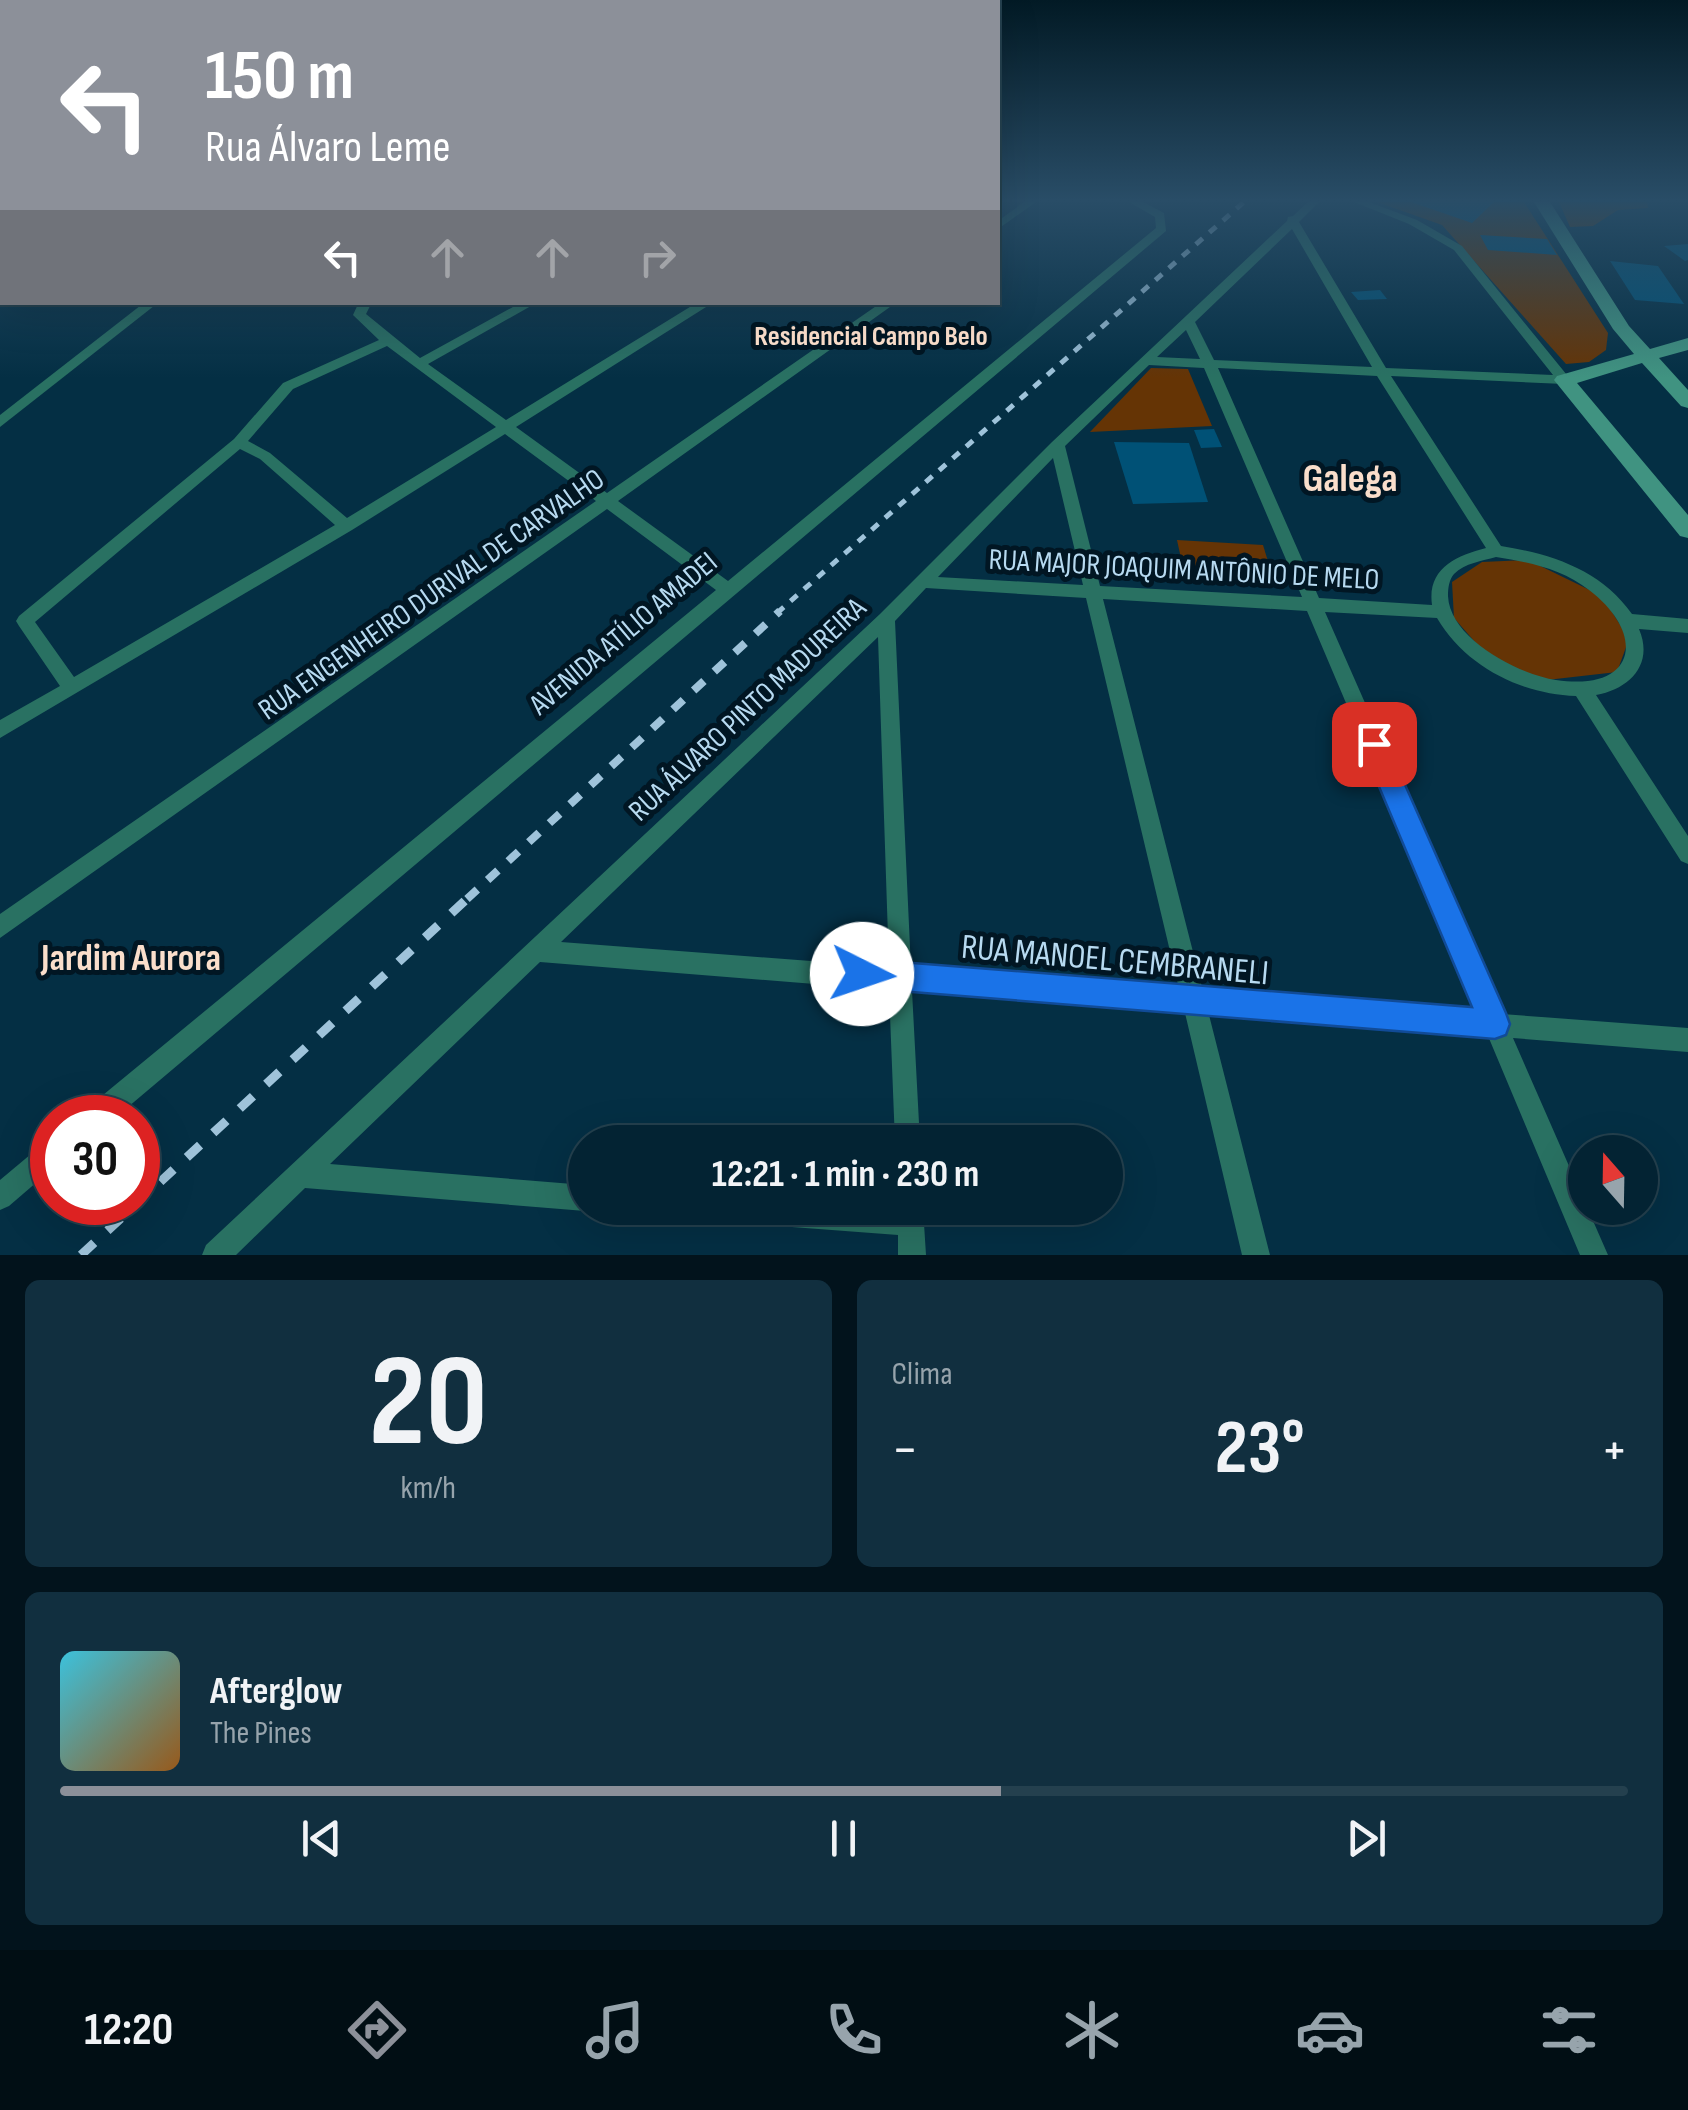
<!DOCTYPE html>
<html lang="pt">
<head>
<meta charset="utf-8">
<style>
	body { margin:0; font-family:"Sofia Sans Condensed",sans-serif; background:#112f3f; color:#f1f3f6; height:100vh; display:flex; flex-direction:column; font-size:38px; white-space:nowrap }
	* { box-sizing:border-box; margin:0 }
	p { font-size:32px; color:#97a4ac }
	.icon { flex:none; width:55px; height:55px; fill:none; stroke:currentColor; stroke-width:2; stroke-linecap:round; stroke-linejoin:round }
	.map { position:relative; height:1255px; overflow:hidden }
	.drawer { display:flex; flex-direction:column; gap:25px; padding:25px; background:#02131c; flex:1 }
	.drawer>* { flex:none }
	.banner { position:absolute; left:0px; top:0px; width:1000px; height:305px; box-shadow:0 10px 40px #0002,0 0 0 2px #24404e; background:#8c9099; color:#fff; overflow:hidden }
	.needle { width:65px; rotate:340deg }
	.tools { position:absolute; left:1568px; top:1135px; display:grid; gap:20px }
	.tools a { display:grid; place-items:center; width:90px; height:90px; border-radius:50%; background:#032333; box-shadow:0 10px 40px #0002,0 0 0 2px #24404e; font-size:50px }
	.speed { position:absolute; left:30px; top:1095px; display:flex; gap:20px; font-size:50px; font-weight:700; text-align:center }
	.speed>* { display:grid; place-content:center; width:130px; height:130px; border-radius:50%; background:#032333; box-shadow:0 10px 40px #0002,0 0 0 2px #24404e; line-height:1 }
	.speed .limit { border:15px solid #d22; background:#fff; color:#111 }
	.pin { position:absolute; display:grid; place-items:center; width:85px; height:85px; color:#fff; margin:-42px; border-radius:20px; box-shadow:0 5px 15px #0006 }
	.me { position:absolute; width:110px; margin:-55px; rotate:94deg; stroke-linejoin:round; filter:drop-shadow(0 0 8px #0008) }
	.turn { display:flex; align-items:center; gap:35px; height:210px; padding:0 40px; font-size:45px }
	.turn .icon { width:130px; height:130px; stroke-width:2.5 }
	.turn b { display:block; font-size:70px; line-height:85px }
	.lanes { display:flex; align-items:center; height:95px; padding:0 40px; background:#0003; justify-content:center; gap:50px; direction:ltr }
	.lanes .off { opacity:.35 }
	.big { font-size:75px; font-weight:700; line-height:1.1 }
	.drawer .card { flex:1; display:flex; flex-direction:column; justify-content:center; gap:15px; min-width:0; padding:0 35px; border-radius:15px; background:#112f3f }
	.drawer .dial { align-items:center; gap:0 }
	.dial b { font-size:130px; line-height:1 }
	.song { display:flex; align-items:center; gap:30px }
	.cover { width:120px; height:120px; border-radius:15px; background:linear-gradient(135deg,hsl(190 70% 55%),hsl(30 70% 35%)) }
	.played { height:10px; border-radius:5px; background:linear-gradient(90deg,#8c9099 60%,#24404e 60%) }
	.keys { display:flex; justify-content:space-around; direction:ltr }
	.heat { display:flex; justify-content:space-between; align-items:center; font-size:55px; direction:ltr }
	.drawer .tiles { flex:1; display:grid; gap:25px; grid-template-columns:1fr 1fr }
	.card:last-child { grid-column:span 2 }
	.trip { position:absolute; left:568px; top:1125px; width:555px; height:100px; border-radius:50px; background:#032333; box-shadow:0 10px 40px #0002,0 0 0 2px #24404e; font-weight:700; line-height:100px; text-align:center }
	.tab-bar { display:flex; height:160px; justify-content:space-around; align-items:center; background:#010e14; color:#97a4ac }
	.tab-bar .icon { width:70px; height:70px }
	.tab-bar .on { color:#8c9099 }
	.tab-bar b { font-size:45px; color:#f1f3f6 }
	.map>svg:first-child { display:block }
	.green { fill:#653405 }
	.building { fill:#005176 }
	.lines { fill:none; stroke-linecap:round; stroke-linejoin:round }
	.street { fill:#297162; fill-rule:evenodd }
	.secondary { fill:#409381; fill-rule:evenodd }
	.rail-far2 { stroke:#9fc3da; stroke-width:5; stroke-dasharray:9 9; stroke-linecap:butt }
	.rail-far1 { stroke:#9fc3da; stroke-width:8; stroke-dasharray:14 14; stroke-linecap:butt }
	.rail { stroke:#9fc3da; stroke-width:9; stroke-dasharray:18 18; stroke-linecap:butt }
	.route { fill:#1a73e8; stroke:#114b97; stroke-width:2.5 }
	.labels { text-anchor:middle; stroke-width:10; stroke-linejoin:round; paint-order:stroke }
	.far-neighbourhood-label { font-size:28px; font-weight:bold; fill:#fadecb; stroke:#011623 }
	.street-label { font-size:30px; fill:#b7daf1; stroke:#011623 }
	.near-street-label { font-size:35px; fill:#b7daf1; stroke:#011623 }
	.near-neighbourhood-label { font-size:38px; font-weight:bold; fill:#fadecb; stroke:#011623 }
	.district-label { font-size:40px; font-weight:bold; fill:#fadecb; stroke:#011623 }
</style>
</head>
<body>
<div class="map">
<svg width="1688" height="1255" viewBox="0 0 1688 1255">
	<rect width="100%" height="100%" fill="#042f44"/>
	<g class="green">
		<polygon points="1377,202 1524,202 1608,333 1606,350 1589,362 1566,364 1442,225"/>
		<polygon points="1559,202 1647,202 1648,208 1618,210 1593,226 1570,227"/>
		<polygon points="1151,368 1188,369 1212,426 1090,432"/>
		<polygon points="1177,540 1263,545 1275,584 1185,577"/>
		<polygon points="1528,560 1602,596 1629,639 1617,672 1538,681 1482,650 1454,618 1452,582 1482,562"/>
	</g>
	<g class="building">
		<polygon points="1411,202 1494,202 1472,223"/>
		<polygon points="1480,235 1547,239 1557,255 1488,250"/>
		<polygon points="1688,244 1688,260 1685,261 1664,246"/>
		<polygon points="1610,261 1658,266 1684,304 1635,300"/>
		<polygon points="1380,290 1387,299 1358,300 1351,292"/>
		<polygon points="1214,429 1222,447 1201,448 1194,430"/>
		<polygon points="1114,442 1189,443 1208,502 1133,504"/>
	</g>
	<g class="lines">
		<g class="street">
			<polygon points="1024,202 1036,202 998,229 998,221"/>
			<path d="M1129,202h14l21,11 2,18 -1051,887h-32l3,-9 630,-519 -109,-81 -607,429v-24l596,-413 -91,-67 -153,96 -352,208v-18l60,-34 -41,-60 -3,-5 3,-5 215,-177 49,-56 96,-43 -26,-25 6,-13h13l-6,12 54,44 102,-56h16l-110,62 78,56 192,-118h16l-198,125 91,66 275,-191h15l-279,199 110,80 428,-353 -1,-11zM387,346l109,81 -149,91 -77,-65 -22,-12 45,-52zM240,449l20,10 75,66 -261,152 -39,-55z"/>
			<path d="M1308,202h11l-20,20 87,146 167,7 -99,-125 -45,-26 -55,-22h15l48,18 45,26 109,134 -7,4 -173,-8 110,170c51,8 100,24 131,68l56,5v14l-49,-4c15,35 -9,60 -43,66l92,141v28l-7,-3 -105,-165c-55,-2 -110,-29 -139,-78l-112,-6 177,402 186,14v24l-175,-14 95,217h-28l-92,-219 -279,-21 61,240h-28l-57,-242 -273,-22 8,151h-25l-6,-152 -349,-28 -210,202 255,21v23h9l-9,3 -280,-23 -69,67h-34l4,-10 674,-631 172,-172 235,-221 1,-4 5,-1zM1292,229l80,138 -158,-7 -19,-38zM1186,330l14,29 -43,-2zM1149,365l55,3 98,229 -202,-11 -35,-140zM1218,368l159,8 109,172c-31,8 -59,21 -54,57l-113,-7zM1053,458l30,127 -145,-8zM1496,557c33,5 66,12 93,33 58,44 48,102 -33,90 -38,-6 -106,-41 -108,-84 0,-8 1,-16 6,-22 11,-11 28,-13 42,-17zM926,588l160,10 93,391 -268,-20 -16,-348zM1103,599l204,12 170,401 -274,-21zM878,637l11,330 -328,-25z"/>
			<rect x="0" y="223" width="2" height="7"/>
			<polygon points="2,290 2,299 0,300 0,291"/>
			<polygon points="145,302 159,302 0,427 0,415"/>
			<polygon points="52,1140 52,1169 9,1206 0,1210 0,1180 43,1144"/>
			<polygon points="699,1208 923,1208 926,1255 898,1255 898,1235 712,1221 703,1217"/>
		</g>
		<polygon class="secondary" points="1534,202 1550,202 1629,326 1650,349 1688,338 1688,350 1659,358 1688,390 1688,408 1681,406 1642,363 1577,383 1688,515 1688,538 1680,536 1554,380 1557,376 1634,354 1613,329"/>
		<polyline class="rail-far2" points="777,613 1244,202"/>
		<polyline class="rail-far1" points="467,899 780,611"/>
		<polyline class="rail" points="81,1255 470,896"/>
	</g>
	<linearGradient id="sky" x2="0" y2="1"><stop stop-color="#021a25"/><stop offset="0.53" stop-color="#294d67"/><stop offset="1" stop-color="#294d67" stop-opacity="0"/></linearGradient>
	<rect width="1688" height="378" fill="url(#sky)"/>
	<polygon class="route" points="1374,734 1383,737 1387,744 1506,1013 1510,1024 1506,1035 1495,1039 862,988 852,984 847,974 852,963 862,959 1472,1007 1361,744 1365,737"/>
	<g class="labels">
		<g class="far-neighbourhood-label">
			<text x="871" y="345">Residencial Campo Belo</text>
		</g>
		<g class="street-label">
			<text transform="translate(1184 569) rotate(3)" y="10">RUA MAJOR JOAQUIM ANTÔNIO DE MELO</text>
			<text transform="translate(431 594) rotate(-35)" y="10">RUA ENGENHEIRO DURIVAL DE CARVALHO</text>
			<text transform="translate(623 633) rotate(-40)" y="10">AVENIDA ATÍLIO AMADEI</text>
			<text transform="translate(747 709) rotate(-43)" y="10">RUA ÁLVARO PINTO MADUREIRA</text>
		</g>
		<g class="near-street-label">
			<text transform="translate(1115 959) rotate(5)" y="12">RUA MANOEL CEMBRANELI</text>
		</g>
		<g class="near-neighbourhood-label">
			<text x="131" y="970">Jardim Aurora</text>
		</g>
		<g class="district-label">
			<text x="1350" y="491">Galega</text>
		</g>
	</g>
</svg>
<div class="tools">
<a><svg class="needle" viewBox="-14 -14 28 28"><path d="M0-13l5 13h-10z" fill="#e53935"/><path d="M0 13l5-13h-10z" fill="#97a4ac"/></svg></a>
</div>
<div class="speed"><div class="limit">30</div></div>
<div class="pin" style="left:1374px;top:744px;background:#d93025"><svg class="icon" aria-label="arrive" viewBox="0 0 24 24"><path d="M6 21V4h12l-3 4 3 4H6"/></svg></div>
<svg class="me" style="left:862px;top:974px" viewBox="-20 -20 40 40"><circle r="19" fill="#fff"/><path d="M0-13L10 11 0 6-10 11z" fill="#1a73e8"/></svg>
<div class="trip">12:21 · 1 min · 230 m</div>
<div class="banner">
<div class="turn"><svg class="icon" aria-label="left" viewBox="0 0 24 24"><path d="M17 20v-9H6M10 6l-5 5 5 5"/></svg><div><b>150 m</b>Rua Álvaro Leme</div></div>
<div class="lanes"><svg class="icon" aria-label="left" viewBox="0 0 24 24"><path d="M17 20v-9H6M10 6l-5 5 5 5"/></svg><svg class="icon off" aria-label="ahead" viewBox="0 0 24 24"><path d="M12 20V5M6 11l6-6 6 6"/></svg><svg class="icon off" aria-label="ahead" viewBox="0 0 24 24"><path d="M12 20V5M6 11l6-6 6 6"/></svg><svg class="icon off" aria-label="right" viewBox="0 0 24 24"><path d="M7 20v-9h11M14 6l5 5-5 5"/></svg></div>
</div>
</div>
<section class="drawer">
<div class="tiles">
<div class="card dial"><b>20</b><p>km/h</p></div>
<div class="card"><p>Clima</p>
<div class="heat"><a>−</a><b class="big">23°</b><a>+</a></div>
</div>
<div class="card">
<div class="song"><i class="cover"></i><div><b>Afterglow</b><p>The Pines</p></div></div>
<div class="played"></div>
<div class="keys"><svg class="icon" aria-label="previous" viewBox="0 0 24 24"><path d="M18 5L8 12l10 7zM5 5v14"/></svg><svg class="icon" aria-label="pause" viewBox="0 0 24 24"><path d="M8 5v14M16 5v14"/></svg><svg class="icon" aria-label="next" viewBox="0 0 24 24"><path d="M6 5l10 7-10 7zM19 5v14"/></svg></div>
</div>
</div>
</section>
<nav class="tab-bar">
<b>12:20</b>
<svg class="icon on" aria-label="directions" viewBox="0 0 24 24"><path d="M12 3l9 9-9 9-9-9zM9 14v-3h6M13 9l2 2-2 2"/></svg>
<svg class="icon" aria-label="music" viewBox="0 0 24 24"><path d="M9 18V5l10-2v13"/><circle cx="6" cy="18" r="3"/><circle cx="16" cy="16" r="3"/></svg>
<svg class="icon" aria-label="phone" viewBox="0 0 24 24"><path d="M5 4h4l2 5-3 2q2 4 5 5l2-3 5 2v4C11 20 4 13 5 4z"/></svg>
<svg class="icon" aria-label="climate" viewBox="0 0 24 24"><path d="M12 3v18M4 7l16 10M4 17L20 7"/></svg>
<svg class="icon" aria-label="car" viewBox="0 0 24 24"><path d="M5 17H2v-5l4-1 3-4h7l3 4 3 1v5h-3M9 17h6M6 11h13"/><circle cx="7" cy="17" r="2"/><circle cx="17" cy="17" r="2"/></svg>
<svg class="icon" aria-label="filters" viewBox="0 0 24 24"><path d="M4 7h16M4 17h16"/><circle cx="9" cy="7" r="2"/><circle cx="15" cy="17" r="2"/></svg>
</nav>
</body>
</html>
